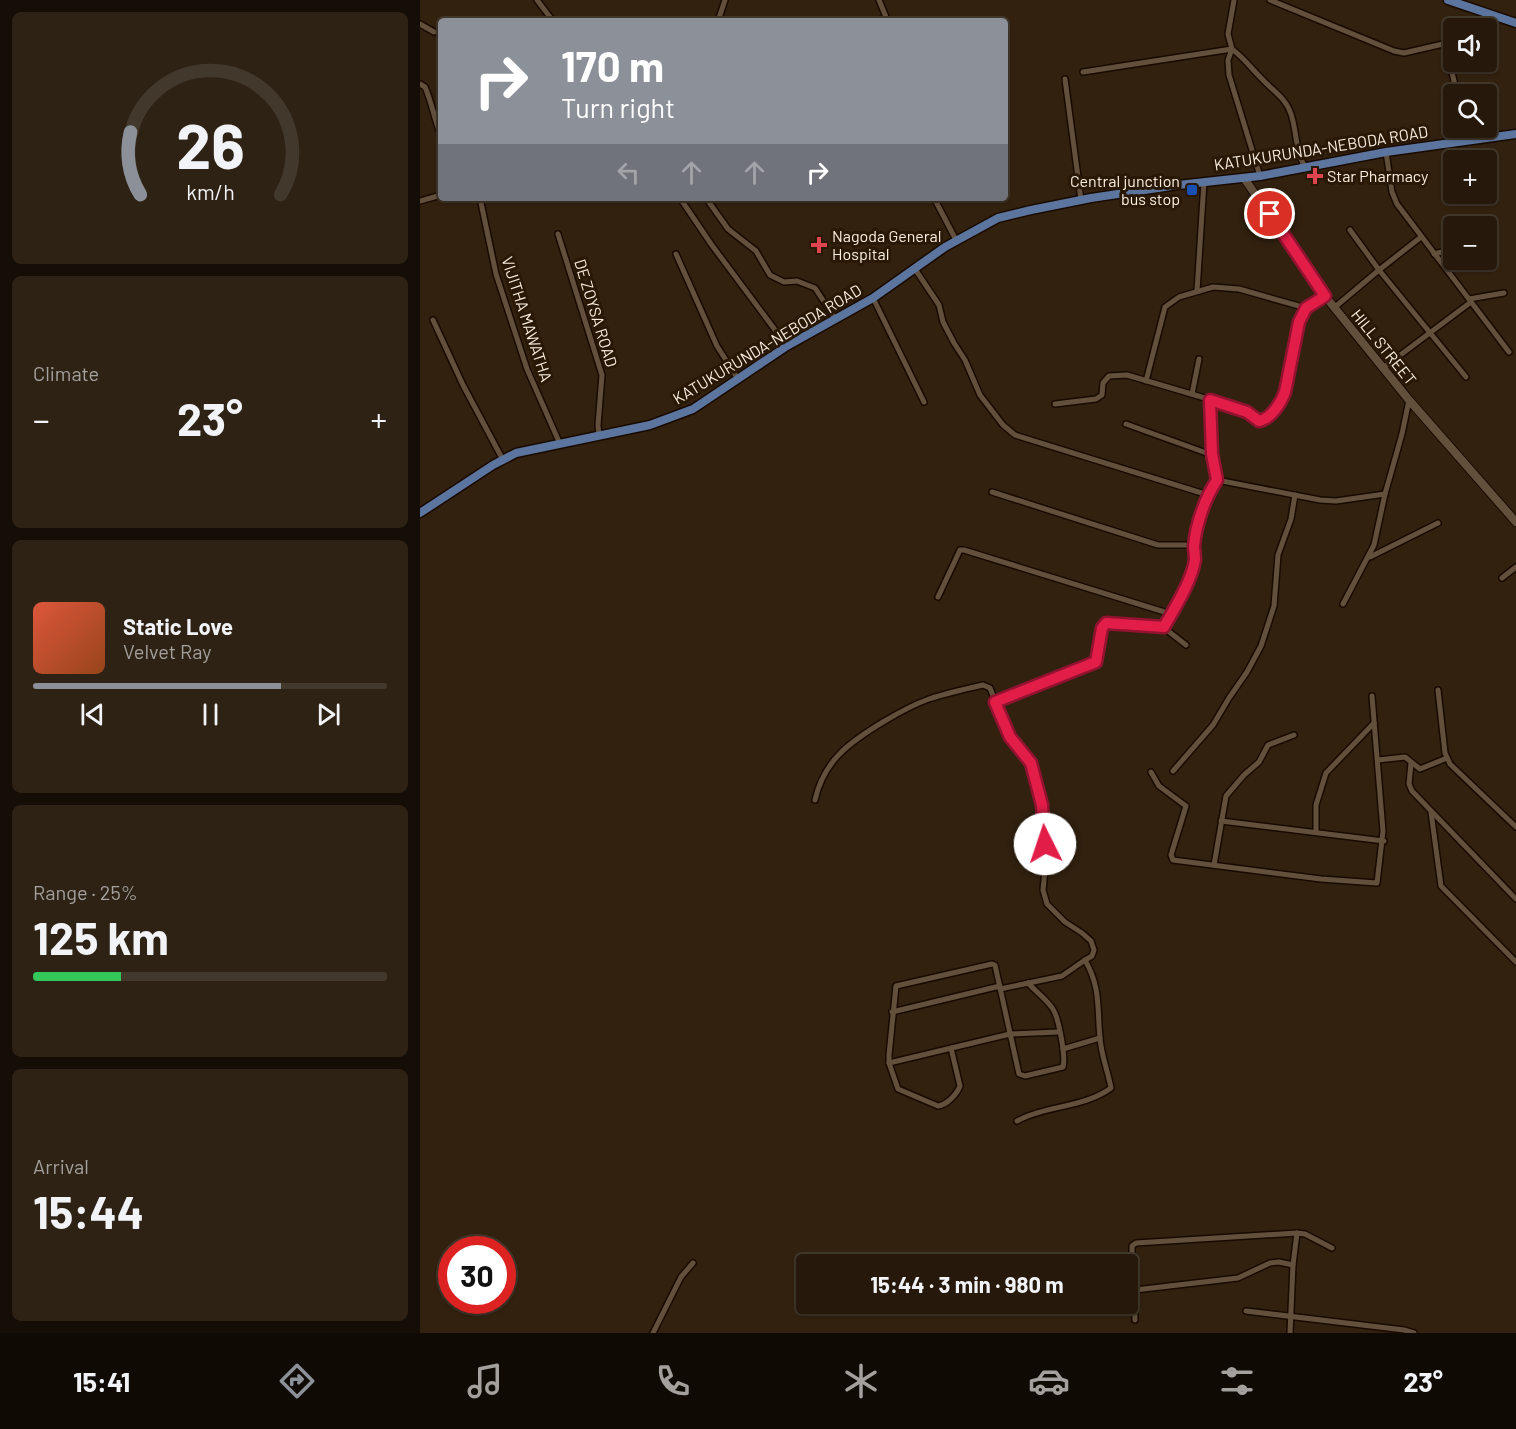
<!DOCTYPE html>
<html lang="en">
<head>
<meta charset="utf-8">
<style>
	body { margin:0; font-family:Barlow,sans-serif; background:#2e2214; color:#f1f3f6; height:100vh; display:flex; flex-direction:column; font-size:22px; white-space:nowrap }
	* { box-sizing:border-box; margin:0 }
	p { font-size:20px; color:#a4a09d }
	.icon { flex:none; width:33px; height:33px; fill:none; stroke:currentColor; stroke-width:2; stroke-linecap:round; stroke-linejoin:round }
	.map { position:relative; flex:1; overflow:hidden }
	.side { display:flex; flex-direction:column; gap:12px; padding:12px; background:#150e06; width:420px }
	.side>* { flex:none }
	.top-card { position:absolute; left:18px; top:18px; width:570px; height:183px; border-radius:6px; box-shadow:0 2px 4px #0004,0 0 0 2px #42382c; background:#8c9099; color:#fff; overflow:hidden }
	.tools { position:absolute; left:1023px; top:18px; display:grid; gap:12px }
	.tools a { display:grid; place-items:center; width:54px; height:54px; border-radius:6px; background:#26190b; box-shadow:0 2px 4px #0004,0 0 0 2px #42382c; font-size:30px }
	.speed { position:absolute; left:18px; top:1236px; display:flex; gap:12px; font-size:30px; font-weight:700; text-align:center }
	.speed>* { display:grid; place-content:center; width:78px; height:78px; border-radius:50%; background:#26190b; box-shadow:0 2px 4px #0004,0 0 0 2px #42382c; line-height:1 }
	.speed .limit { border:9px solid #d22; background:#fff; color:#111 }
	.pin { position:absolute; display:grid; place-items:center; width:51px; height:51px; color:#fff; margin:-26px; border:3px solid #fff; border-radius:50%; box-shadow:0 2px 6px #0007 }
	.me { position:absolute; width:66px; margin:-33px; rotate:356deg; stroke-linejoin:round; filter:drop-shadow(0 0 4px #0008) }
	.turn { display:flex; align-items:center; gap:21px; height:126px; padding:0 24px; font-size:27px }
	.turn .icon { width:78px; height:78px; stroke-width:2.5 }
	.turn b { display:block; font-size:42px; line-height:51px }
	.lanes { display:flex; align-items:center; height:57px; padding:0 24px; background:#0003; justify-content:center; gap:30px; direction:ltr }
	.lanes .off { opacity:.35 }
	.big { font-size:45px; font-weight:700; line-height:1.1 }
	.side .card { flex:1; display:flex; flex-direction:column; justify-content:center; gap:9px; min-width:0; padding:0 21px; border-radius:9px; background:#2e2214 }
	.side .dial { align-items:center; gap:0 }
	.dial svg { height:156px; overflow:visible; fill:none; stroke:#42382c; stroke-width:7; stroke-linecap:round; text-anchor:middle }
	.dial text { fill:#f1f3f6; stroke:none }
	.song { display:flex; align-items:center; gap:18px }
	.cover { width:72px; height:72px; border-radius:9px; background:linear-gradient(135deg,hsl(10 70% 55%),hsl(20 70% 35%)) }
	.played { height:6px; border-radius:3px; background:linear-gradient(90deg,#8c9099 70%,#42382c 70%) }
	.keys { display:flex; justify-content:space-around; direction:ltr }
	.heat { display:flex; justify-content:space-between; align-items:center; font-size:33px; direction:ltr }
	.charge { height:9px; border-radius:4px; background:linear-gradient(90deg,#34c759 25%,#42382c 0) }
	.trip { position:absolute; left:376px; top:1254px; width:342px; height:60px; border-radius:6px; background:#26190b; box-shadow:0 2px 4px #0004,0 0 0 2px #42382c; font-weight:700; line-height:60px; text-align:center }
	.dock { display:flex; height:96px; justify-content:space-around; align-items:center; background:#0f0a04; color:#a4a09d }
	.dock .icon { width:42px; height:42px }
	.dock .on { color:#8c9099 }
	.dock b { font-size:27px; color:#f1f3f6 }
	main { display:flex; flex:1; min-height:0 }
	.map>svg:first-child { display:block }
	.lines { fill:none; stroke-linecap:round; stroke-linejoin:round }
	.street-casing { stroke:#190a00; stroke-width:8 }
	.secondary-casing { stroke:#190a00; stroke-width:10 }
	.primary-casing { stroke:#190a00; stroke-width:11 }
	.street { stroke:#63503c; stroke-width:5 }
	.secondary { stroke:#63503c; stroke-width:8 }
	.primary { stroke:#5c759e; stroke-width:8 }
	.route-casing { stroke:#92132f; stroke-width:15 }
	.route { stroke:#e11d48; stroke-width:10 }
	.health-dot { fill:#e0444e; stroke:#281805; stroke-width:2 }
	.transit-dot { fill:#1a4fb4; stroke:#281805; stroke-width:2 }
	.labels { text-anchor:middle; stroke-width:6; stroke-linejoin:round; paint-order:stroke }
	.street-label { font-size:16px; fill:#faeee2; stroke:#281805 }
	.poi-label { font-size:16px; fill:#faeee2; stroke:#281805; text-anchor:start }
</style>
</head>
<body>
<main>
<section class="side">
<div class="card dial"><svg viewBox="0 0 100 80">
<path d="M14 69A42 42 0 1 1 86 69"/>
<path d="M14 69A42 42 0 0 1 9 37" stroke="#8c9099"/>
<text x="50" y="56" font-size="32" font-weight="700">26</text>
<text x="50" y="72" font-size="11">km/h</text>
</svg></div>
<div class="card"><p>Climate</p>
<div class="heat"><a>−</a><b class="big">23°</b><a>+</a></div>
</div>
<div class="card">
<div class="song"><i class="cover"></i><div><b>Static Love</b><p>Velvet Ray</p></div></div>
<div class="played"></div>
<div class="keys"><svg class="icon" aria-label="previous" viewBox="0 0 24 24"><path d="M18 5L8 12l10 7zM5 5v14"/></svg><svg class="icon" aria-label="pause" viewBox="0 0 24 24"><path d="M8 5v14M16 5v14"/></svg><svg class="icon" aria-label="next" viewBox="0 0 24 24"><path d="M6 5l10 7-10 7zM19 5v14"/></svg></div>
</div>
<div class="card"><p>Range · 25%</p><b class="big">125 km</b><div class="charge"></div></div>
<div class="card"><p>Arrival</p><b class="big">15:44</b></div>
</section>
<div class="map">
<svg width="1096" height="1333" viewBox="0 0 1096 1333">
	<rect width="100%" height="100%" fill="#32210f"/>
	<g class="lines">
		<g class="street-casing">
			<g id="street">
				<polyline points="117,0 133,21"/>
				<polyline points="459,0 466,17"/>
				<polyline points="850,0 974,51 984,53 1023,44 1026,46 1037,94"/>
				<polyline points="298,21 305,0"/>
				<polyline points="0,24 14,32"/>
				<polyline points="663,72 812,49 808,34 814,0"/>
				<polyline points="645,79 661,200"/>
				<path d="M0,84l5,3c7,16 9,32 16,48"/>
				<polyline points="1044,128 1047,141"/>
				<polyline points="966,152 972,192 977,204 1089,352"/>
				<path d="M840,176l-31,-101 -1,-15 4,-11c12,9 19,19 30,30 10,11 24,19 29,35 6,17 4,39 15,54"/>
				<polyline points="60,198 76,274 107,369 140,444"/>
				<polyline points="260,198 291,244 367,346"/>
				<polyline points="286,198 308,229 336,251 350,275 364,282 377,281 395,288 416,320"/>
				<polyline points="514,198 536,240"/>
				<polyline points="0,201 21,195"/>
				<polyline points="930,230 959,270 1001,237"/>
				<polyline points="138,234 182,375 178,425 179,436"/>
				<polyline points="1066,243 1072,243"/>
				<polyline points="256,254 297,346 318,379"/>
				<polyline points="1014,254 1034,249"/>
				<polyline points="495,269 519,305 523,322 534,343 545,360 560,395 583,425 595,435 788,495"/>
				<polyline points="777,291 784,182"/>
				<polyline points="453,298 504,402"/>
				<polyline points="1049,299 1084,293"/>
				<polyline points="915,307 959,270 1046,377"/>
				<polyline points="13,320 43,385 83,460"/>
				<polyline points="963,368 1051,302"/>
				<polyline points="726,381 745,307 759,297 793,287 819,289 886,308"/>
				<polyline points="772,394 779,359"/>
				<polyline points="790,400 792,455 797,480"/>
				<polyline points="635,404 676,399 682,395 683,383 689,376 707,375 812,406 827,412 839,421 842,421 857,406 865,392 879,322 886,308 905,296"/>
				<polyline points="706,424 792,455"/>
				<polyline points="572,492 738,545 774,545"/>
				<polyline points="950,557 1018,523"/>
				<polyline points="1082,578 1096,567"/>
				<polyline points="518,597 540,550 544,550 751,614"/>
				<polyline points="923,604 954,545 965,494 982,434 989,400"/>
				<path d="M743,627c12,-20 28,-44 32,-67 0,-5 -1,-10 -1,-14 2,-22 11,-48 23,-66l103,20 16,1 49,-7"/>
				<polyline points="1018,690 1025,753 1030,764 1096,827"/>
				<polyline points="575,702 677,662 679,659 682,629 685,623 743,627 766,645"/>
				<polyline points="958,760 985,757 1000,769 1027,758"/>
				<polyline points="991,763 989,784 992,791 1096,899"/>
				<polyline points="753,771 793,725 809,698 827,672 841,646 854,606 858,555 871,519 875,495"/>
				<polyline points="731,772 739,786 766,806 751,855 753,860 901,879 957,883 963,831 952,696"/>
				<path d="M395,800c9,-40 35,-58 68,-78 15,-9 29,-17 46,-23 18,-6 36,-10 54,-14l7,3 20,49 21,26 10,34 6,53 -4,40 4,14 18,18 17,11 9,8 3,9 -2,6 -7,4c16,28 12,48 15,78 1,16 8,34 11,50 -27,20 -65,17 -94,33"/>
				<polyline points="1011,812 1021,886 1096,962"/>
				<polyline points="801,821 964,841"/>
				<polyline points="896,832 896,805 906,773 954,723"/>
				<polyline points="794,865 806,796 824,775 839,762 848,745 874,735"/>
				<polyline points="580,989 642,976 665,960"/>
				<polyline points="472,1012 580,986"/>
				<path d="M531,1048l9,38c-3,8 -13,19 -22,20l-40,-17 -9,-26v-8l7,-69 96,-22 3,1 24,109 6,2 38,-9c3,-10 -4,-46 -9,-56 -5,-10 -18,-19 -26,-28"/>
				<polyline points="643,1049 680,1038"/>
				<polyline points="469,1063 590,1034 639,1032"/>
				<polyline points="715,1290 818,1278 850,1263 859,1262 873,1265"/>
				<polyline points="826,1311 984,1330 994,1333"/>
				<polyline points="715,1320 712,1251 712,1246 716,1243 877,1233 885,1234 912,1248"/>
				<polyline points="233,1333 261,1277 273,1263"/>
				<polyline points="870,1333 873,1265 877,1233"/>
			</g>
		</g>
		<g class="secondary-casing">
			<polyline id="secondary" points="824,178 905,296 989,400 1096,522"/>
		</g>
		<g class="primary-casing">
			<g id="primary">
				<polyline points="1028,0 1096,23"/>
				<polyline points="0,513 73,465 96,453 230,425 273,409 367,346 453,298 525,247 578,218 611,210 671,198 758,185 840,176 966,152 1096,134"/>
			</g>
		</g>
		<use href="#street" class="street"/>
		<use href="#secondary" class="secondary"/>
		<use href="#primary" class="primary"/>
	</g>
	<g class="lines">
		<g class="route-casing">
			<path id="route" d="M625,844l-3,-39 -11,-42 -21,-26 -15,-35 101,-40 6,-34 4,-5 58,4c11,-20 27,-44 31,-67 0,-5 -1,-10 -1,-14 2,-22 11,-48 23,-66l-5,-26 -2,-54 37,12 12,9c12,-2 22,-18 26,-29l14,-70 7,-14 19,-12 -55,-82"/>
		</g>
		<use href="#route" class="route"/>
	</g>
	<g class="health-dot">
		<path d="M892 167h6v6h6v6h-6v6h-6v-6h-6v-6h6z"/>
		<path d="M396 236h6v6h6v6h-6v6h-6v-6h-6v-6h6z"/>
	</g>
	<rect class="transit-dot" x="766" y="184" width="12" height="12" rx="3"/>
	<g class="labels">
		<g class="street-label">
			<text transform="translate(901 148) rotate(-9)" y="6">KATUKURUNDA-NEBODA ROAD</text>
			<text transform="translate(176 313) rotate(73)" y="6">DE ZOYSA ROAD</text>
			<text transform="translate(107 319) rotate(72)" y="6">VIJITHA MAWATHA</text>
			<text transform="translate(347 344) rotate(-31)" y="6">KATUKURUNDA-NEBODA ROAD</text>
			<text transform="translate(964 347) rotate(51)" y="6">HILL STREET</text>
		</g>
		<g class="poi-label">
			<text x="907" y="182">Star Pharmacy</text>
			<text x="760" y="187" text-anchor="end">Central junction<tspan x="760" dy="18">bus stop</tspan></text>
			<text x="412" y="242">Nagoda General<tspan x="412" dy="18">Hospital</tspan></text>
		</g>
	</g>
</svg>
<div class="tools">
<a><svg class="icon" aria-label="sound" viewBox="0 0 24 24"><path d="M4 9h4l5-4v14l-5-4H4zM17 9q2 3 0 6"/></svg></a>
<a><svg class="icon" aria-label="search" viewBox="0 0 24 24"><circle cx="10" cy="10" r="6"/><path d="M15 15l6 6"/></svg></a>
<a>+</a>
<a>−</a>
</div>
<div class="speed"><div class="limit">30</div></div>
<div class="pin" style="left:850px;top:214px;background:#d93025"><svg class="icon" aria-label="arrive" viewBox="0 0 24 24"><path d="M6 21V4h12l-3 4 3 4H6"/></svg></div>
<svg class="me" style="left:625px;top:844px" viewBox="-20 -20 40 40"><circle r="19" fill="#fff"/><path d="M0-13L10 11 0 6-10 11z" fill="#e11d48"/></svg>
<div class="trip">15:44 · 3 min · 980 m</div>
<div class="top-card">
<div class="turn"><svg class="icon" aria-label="right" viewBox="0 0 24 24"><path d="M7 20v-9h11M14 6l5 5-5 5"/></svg><div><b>170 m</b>Turn right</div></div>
<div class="lanes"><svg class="icon off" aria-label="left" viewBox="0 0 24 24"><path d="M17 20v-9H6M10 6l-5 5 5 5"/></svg><svg class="icon off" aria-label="ahead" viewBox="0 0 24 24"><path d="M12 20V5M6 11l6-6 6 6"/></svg><svg class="icon off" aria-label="ahead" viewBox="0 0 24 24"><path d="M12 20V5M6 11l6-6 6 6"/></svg><svg class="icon" aria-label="right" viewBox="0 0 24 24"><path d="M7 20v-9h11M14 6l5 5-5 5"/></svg></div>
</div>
</div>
</main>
<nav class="dock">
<b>15:41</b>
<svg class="icon on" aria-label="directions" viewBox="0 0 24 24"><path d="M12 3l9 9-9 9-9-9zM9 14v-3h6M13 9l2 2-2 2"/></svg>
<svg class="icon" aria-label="music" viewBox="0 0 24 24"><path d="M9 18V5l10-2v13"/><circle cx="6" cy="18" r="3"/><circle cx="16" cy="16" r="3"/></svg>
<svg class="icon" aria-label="phone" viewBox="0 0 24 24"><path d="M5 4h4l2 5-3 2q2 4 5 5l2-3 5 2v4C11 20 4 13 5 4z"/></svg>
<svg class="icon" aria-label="climate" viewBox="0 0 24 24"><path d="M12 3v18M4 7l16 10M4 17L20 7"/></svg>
<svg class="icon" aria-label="car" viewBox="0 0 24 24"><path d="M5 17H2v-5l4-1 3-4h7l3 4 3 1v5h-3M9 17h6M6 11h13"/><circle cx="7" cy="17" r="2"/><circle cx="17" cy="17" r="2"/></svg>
<svg class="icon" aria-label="filters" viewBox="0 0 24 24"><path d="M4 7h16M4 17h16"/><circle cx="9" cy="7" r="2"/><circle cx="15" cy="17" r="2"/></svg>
<b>23°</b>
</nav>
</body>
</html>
